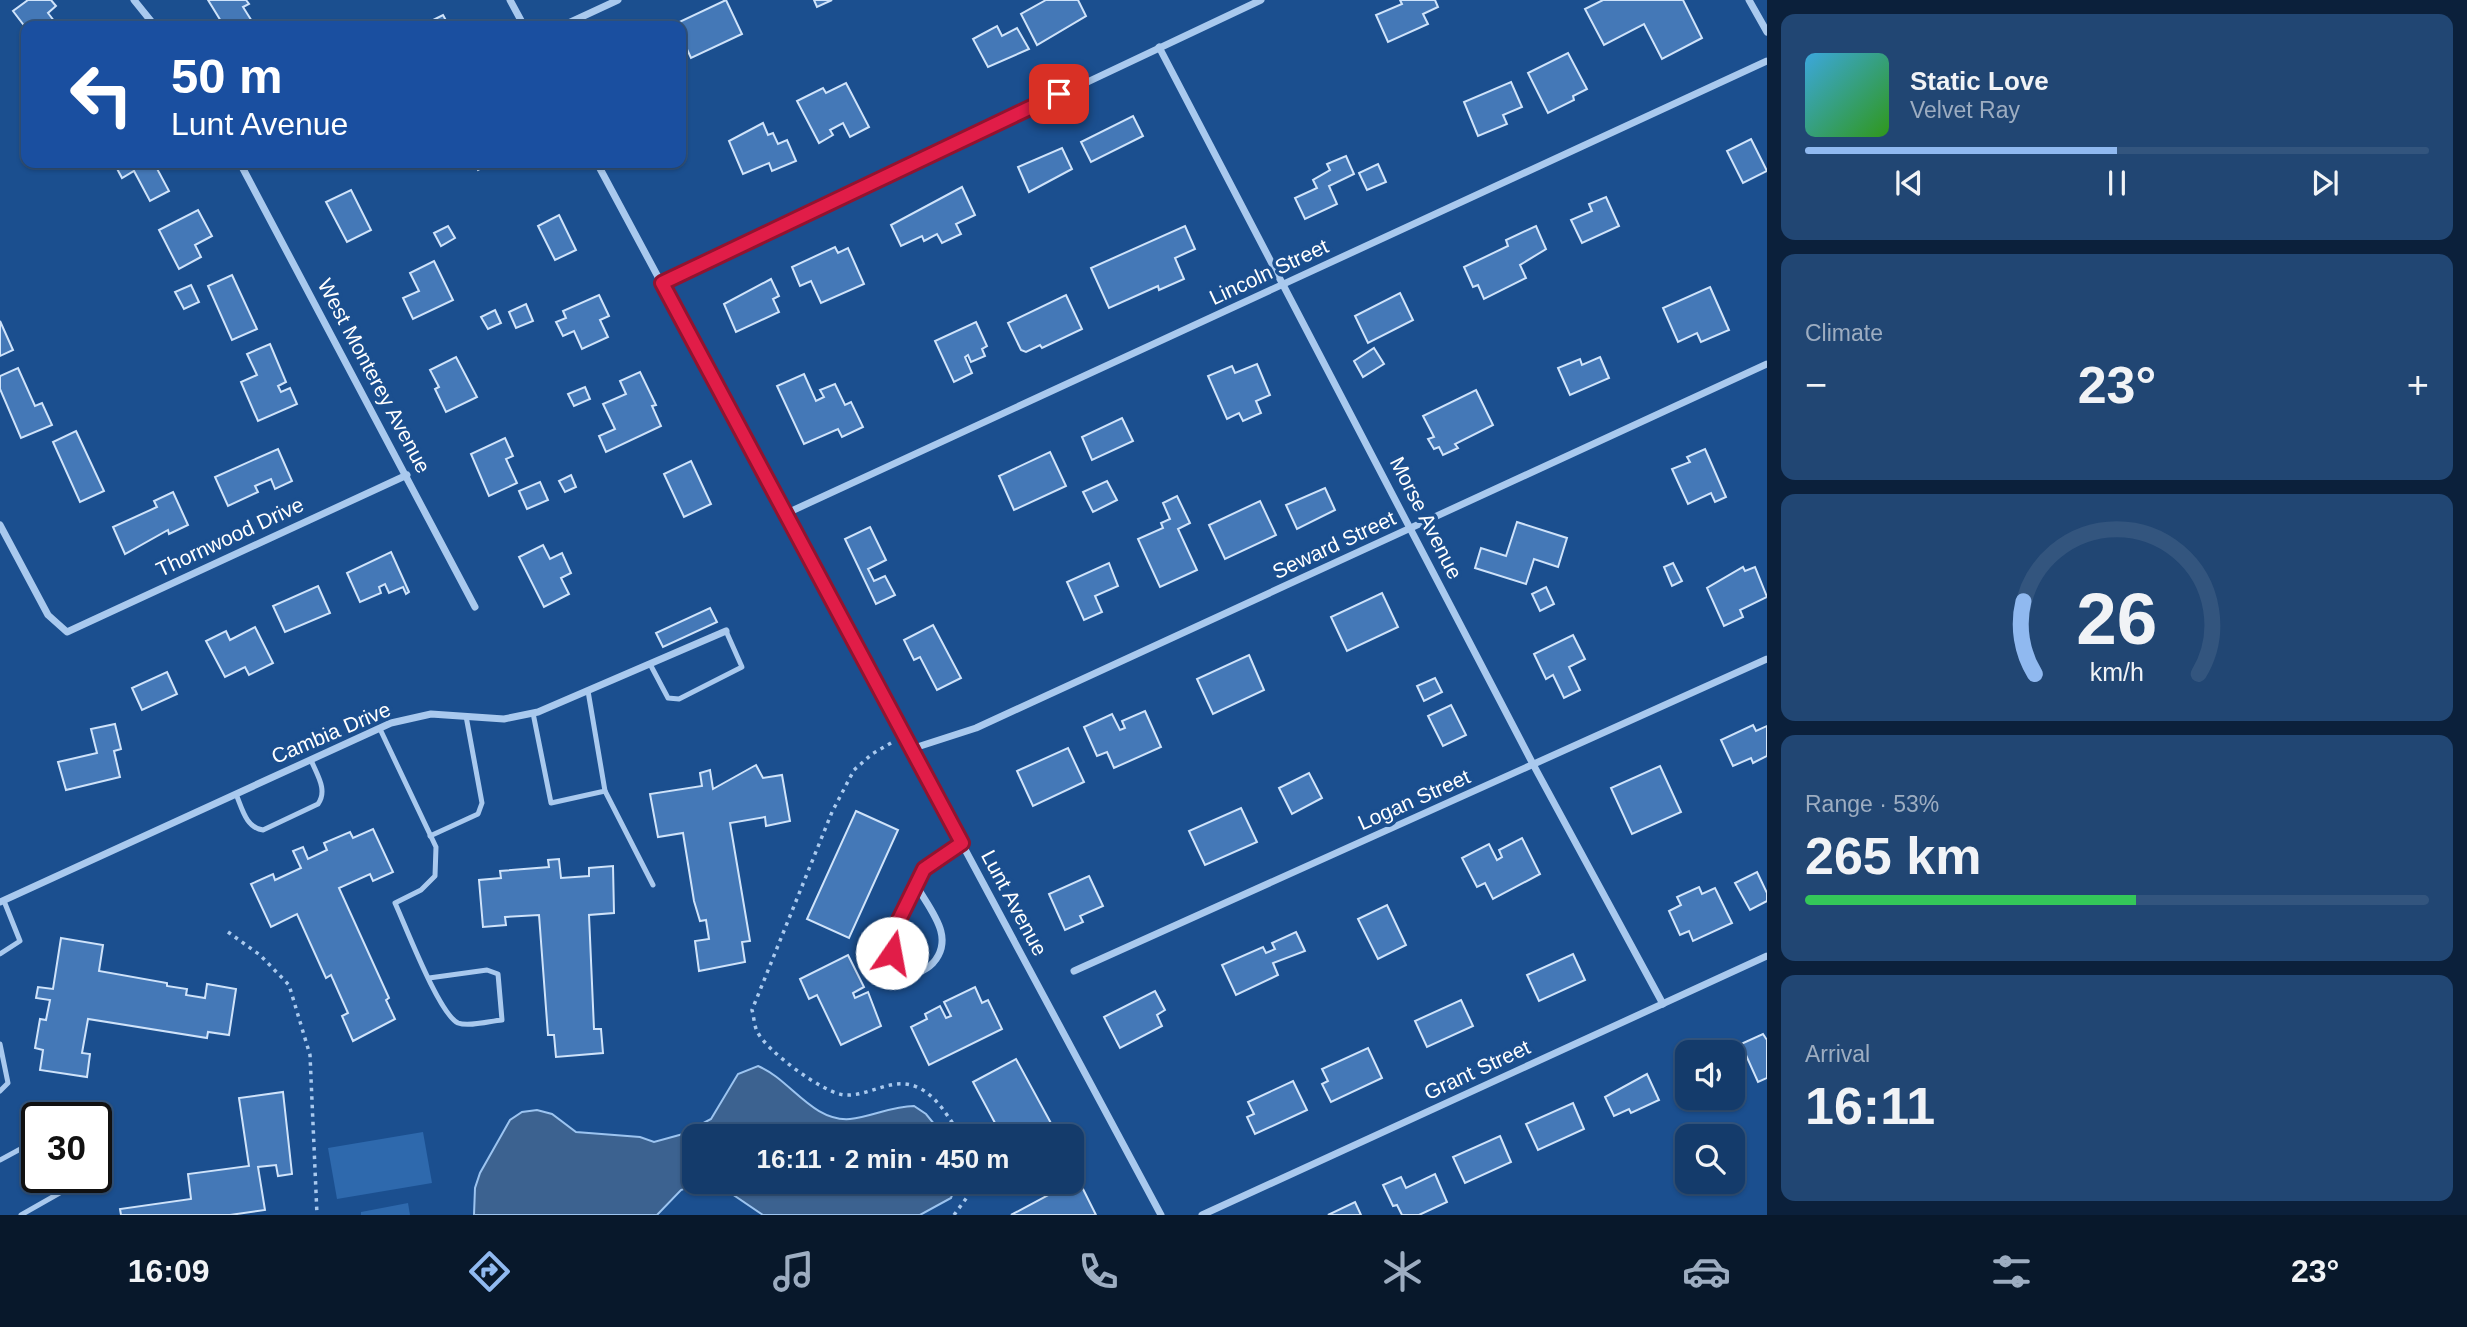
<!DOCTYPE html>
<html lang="en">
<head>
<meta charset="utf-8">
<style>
	body { margin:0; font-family:Helvetica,sans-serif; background:#214673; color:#f1f3f6; height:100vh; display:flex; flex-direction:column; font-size:26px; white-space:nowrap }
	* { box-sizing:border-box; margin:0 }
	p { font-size:23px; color:#9dadc1 }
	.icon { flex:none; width:38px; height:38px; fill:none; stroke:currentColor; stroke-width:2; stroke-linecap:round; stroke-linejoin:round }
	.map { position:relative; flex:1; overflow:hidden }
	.details { display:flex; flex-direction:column; gap:14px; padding:14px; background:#0b203b; width:700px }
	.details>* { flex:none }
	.banner { position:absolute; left:21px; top:21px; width:665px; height:147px; border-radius:14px; box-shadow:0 2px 5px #0004,0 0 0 2px #33557e; background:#1a4fa0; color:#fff; overflow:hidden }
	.tools { position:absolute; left:1675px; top:1040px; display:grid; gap:14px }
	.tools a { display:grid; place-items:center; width:70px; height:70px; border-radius:14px; background:#143b6b; box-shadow:0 2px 5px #0004,0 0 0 2px #33557e; font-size:35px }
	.speed { position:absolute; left:21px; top:1102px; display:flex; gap:14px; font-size:35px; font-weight:700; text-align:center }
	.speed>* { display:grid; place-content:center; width:91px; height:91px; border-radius:50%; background:#143b6b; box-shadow:0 2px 5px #0004,0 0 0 2px #33557e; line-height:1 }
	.speed .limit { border:4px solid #111; border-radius:10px; background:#fff; color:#111 }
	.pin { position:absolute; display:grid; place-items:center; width:60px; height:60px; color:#fff; margin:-30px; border-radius:14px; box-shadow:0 4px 10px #0006 }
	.me { position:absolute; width:77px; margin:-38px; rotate:12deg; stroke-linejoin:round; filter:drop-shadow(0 0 5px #0008) }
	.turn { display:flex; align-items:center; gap:24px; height:147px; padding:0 35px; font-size:32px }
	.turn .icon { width:91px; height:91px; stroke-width:2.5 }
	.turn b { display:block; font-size:49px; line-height:60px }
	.big { font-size:52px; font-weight:600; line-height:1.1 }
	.details .tile { flex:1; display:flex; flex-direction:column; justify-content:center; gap:10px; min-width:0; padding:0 24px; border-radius:14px; background:#214673 }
	.details .dial { align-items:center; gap:0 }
	.dial svg { height:182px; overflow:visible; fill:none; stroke:#33557e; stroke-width:7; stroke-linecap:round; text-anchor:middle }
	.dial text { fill:#f1f3f6; stroke:none }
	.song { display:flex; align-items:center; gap:21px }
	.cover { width:84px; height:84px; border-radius:10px; background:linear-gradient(135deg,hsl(200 70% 55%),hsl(110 70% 35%)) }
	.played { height:7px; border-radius:4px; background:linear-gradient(90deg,#90b9f0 50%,#33557e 50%) }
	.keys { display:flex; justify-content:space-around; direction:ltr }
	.heat { display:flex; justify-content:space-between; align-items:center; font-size:38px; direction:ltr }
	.charge { height:10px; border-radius:5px; background:linear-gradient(90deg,#34c759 53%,#33557e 0) }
	.trip { position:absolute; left:682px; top:1124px; width:402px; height:70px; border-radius:14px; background:#143b6b; box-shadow:0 2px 5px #0004,0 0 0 2px #33557e; font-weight:600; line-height:70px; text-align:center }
	.tab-bar { display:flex; height:112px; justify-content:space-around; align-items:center; background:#08182b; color:#9dadc1 }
	.tab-bar .icon { width:49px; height:49px }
	.tab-bar .active { color:#90b9f0 }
	.tab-bar b { font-size:32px; color:#f1f3f6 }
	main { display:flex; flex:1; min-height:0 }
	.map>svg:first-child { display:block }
	.green { fill:#2e69ad }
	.water { fill:#3c6290; stroke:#9cc4f0; stroke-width:2 }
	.building { fill:#4478b7; stroke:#cfe3fa; stroke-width:2 }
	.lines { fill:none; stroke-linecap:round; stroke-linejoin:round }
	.path { stroke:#a9c9ee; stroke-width:3.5; stroke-dasharray:3.5 5; stroke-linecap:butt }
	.lane { stroke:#a9c9ee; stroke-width:5 }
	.street { stroke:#a9c9ee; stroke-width:7 }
	.route-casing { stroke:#92132f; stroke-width:18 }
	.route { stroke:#e11d48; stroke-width:12 }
	.labels { text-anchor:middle; stroke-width:7; stroke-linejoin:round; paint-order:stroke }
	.street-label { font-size:21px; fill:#fff; stroke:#1b4f8f }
</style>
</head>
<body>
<main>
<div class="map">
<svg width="1767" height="1215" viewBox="0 0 1767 1215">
	<rect width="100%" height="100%" fill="#1b4f8f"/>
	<g class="green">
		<polygon points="423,1132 432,1183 337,1199 328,1148"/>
		<polygon points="408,1203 410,1215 361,1215 361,1212"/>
	</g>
	<path class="water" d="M758,1066c32,13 54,56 92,53 21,-2 42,-13 64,-13l12,8 18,22h-249v45h262l-6,17 -31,17h-157l-37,-25 -30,-6 -15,6 -24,25h-183l1,-27 5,-15 30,-53 12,-8 15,-2 15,4 24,18 64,5 14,5 29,-8 28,-15 27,-45z"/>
	<g class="building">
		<polygon points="28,0 51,0 56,6 48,13 58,26 26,28 13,11"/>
		<polygon points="208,0 246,0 249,4 243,7 255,26 224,26"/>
		<polygon points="726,0 742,34 691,58 681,36 681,26 675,24"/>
		<polygon points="814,0 832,0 817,7"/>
		<polygon points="1046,0 1078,0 1086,16 1037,45 1021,14"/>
		<polygon points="1400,0 1435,0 1438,7 1423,14 1428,24 1388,42 1376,15 1402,4"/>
		<polygon points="1603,0 1683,0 1702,38 1662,59 1644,24 1604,45 1585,9"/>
		<polygon points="443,15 449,26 421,26"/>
		<polygon points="997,26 1002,36 1017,28 1029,49 988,67 973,39"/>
		<polygon points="1568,53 1587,89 1573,96 1574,100 1548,113 1528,73"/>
		<polygon points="1511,82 1522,107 1503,115 1507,124 1478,136 1464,102"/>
		<polygon points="846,83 869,127 850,137 843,123 830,130 833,135 819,143 797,101 823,88 826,93"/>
		<polygon points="1133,116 1143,136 1091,162 1081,142"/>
		<polygon points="763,123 768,135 773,133 778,144 787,140 796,161 772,171 769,163 743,174 729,141"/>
		<polygon points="1751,139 1767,171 1743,183 1727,151"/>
		<polygon points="1062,148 1072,169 1029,192 1018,167"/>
		<polygon points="1346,156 1354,174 1329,186 1337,204 1305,219 1295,198 1317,188 1313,180 1330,170 1327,164"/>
		<polygon points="114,163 154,163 169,191 150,201 134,171 122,178"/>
		<polygon points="474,163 491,163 478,170"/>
		<polygon points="1378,164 1386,182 1367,190 1359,173"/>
		<polygon points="962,187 975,215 956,224 961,234 942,243 937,234 924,241 922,236 901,246 891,225"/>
		<polygon points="351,190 371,230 347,242 326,202"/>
		<polygon points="1606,197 1619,226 1582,243 1571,220 1592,211 1589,204"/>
		<polygon points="198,210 212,236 195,245 201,257 179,269 159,230"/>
		<polygon points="559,215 576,250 555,260 538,226"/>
		<polygon points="448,226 455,238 441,246 434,233"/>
		<polygon points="1185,226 1195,249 1175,258 1184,279 1159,290 1158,286 1109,308 1091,268"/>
		<polygon points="1536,226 1546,249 1520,265 1526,278 1484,299 1478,285 1473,287 1464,267 1508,246 1506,240"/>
		<polygon points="835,247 838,253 848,248 864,284 821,303 811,281 800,286 792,267"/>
		<polygon points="434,261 453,300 413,319 403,298 419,291 410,273"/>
		<polygon points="232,275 257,329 232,340 208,286"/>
		<polygon points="771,279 779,296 773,299 779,312 736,332 724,304"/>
		<polygon points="191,285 199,302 184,309 175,292"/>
		<polygon points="1710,287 1729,330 1701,342 1697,333 1678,342 1663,308"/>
		<polygon points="1400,293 1413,320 1368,343 1355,316"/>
		<polygon points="599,295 609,316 600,320 608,337 582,349 574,331 563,336 556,322 566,318 563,311"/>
		<polygon points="1066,295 1082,329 1042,348 1040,345 1026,352 1021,350 1008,323"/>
		<polygon points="526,304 533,321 516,328 509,312"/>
		<polygon points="495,310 501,323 488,329 481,317"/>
		<polygon points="0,321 13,350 0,356"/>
		<polygon points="976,322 987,346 982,349 985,356 971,362 968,355 965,357 972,373 954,382 935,341"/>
		<polygon points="270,344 286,382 278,386 281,392 290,388 297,404 258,421 241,382 257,375 247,354"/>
		<polygon points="1374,348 1384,364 1363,377 1354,361"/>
		<polygon points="456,357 477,397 446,412 435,389 439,387 430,370"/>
		<polygon points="1600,357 1609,378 1570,395 1558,368 1580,359 1582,365"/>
		<polygon points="1257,364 1270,395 1256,401 1261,413 1243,421 1239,413 1227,419 1208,376 1232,366 1235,373"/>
		<polygon points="18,368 35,406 42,403 52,425 21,438 0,389 0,376"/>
		<polygon points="640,372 656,405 652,406 661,426 606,452 599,436 615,429 603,404 626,394 620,381"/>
		<polygon points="804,374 816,401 824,397 820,390 835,384 845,405 851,402 863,427 842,437 838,429 804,444 777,386"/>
		<polygon points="585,387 590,399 574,406 568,394"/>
		<polygon points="1476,390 1493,425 1455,444 1458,448 1443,455 1439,447 1434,449 1428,439 1434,437 1423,416"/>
		<polygon points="1122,418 1133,441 1092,460 1082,437"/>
		<polygon points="76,431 104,491 80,502 53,442"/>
		<polygon points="505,438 513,456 506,459 517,483 489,496 471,454"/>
		<polygon points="278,449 292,481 275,489 271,479 255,486 258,492 228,506 215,477"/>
		<polygon points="1705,449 1726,497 1715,502 1711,493 1688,504 1672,469 1690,462 1687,457"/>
		<polygon points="1050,452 1066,486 1014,510 999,476"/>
		<polygon points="691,461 711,504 684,517 664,474"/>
		<polygon points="571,475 576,487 565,492 559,481"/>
		<polygon points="1107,481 1117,500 1093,512 1083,492"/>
		<polygon points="540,482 548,500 527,509 519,491"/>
		<polygon points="1325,488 1335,510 1297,529 1286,505"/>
		<polygon points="173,492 188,525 169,534 168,530 125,554 113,527 157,507 154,501"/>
		<polygon points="1177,496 1190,523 1178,529 1197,570 1160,587 1138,539 1163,528 1161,523 1170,519 1163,503"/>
		<polygon points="1260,501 1276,535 1225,559 1209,525"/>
		<polygon points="1517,522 1567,538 1558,567 1534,559 1526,584 1475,568 1481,548 1506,556"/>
		<polygon points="870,527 886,560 868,569 874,581 885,576 895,595 876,604 845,539"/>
		<polygon points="543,545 550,559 562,553 571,573 561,578 569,594 544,607 519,557"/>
		<polygon points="391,552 409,592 406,594 403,587 389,593 385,584 379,587 381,593 360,602 347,573"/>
		<polygon points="1109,563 1118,586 1095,596 1102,612 1084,620 1067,582"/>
		<polygon points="1673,563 1682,581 1672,586 1664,567"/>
		<polygon points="1743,567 1745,571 1755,567 1767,597 1740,610 1743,617 1724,626 1707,588"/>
		<polygon points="318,586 330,613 285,632 273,606"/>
		<polygon points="1546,587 1554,604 1540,611 1532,594"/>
		<polygon points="1382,593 1398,627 1347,651 1331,617"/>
		<polygon points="710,608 717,622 663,647 656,633"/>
		<polygon points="933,625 961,678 937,690 920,657 914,660 904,640"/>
		<polygon points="255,627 273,663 249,675 245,667 225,677 206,641 226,631 230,640"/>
		<polygon points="1573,635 1585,659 1569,667 1580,690 1564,698 1553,675 1546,679 1534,654"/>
		<polygon points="1249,655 1264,690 1213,714 1197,679"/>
		<polygon points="167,672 177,694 142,710 132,688"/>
		<polygon points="1435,678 1442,692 1424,701 1417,686"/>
		<polygon points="1451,705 1466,735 1443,746 1428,716"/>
		<polygon points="1145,711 1161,747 1114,768 1107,752 1097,756 1084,727 1112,714 1120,730 1125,728 1122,721"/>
		<polygon points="115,724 121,749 114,751 120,777 66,790 58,762 97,753 91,729"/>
		<polygon points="1753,725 1756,731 1767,726 1767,756 1753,763 1751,758 1733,766 1721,740"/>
		<polygon points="1068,748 1084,782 1033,806 1017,771"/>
		<polygon points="756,765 763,778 782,775 790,821 766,826 765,817 730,823 750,941 742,942 745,962 699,971 695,941 709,939 706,920 700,921 694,901 683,833 658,837 650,794 702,786 700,773 710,770 713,789"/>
		<polygon points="1660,766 1681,812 1632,834 1611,788"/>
		<polygon points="1309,773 1322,798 1292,814 1279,788"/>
		<polygon points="1241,808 1257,842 1205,865 1189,831"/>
		<polygon points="856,811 898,830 849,938 807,919"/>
		<polygon points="373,829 393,872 373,881 370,874 339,888 389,998 386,1000 395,1019 353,1041 342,1016 348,1013 331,975 326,978 297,914 271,927 251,884 273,874 275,880 301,868 293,851 303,847 308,859 327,850 324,843 350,832 353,838"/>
		<polygon points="1522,838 1540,874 1493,899 1485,883 1477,887 1462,858 1489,844 1497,860 1502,857 1499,850"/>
		<polygon points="559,859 561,878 589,876 589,868 613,866 614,913 589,915 594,1029 601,1029 603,1053 556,1057 554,1035 548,1035 539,915 505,917 506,925 483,927 479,880 501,878 500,871 549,867 548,860"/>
		<polygon points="1757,872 1767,893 1767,901 1750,910 1735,883"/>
		<polygon points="1089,876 1103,906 1080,916 1083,922 1065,930 1049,894"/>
		<polygon points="1699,887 1702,894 1715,888 1732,923 1693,941 1689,931 1680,935 1669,911 1681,905 1677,897"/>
		<polygon points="1387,905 1406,945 1378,959 1358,919"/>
		<polygon points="1296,932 1305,951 1273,963 1278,975 1236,995 1222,965 1263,947 1266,953 1275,949 1272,943"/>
		<polygon points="61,938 103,945 99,971 167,983 167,986 187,989 186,995 205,998 207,984 236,989 229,1035 208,1032 207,1038 88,1019 82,1053 90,1054 87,1077 40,1070 43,1050 35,1048 40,1019 46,1020 50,1000 36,998 38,987 53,989"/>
		<polygon points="1573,954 1585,980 1539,1001 1527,975"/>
		<polygon points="848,955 864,987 853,993 855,998 868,992 881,1026 841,1045 817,995 809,999 800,979"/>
		<polygon points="975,987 982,1003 988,1000 1002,1029 929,1065 911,1027 927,1019 925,1014 940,1006 946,1018 951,1016 944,1002"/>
		<polygon points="1155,991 1165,1010 1157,1015 1162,1026 1120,1048 1104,1017"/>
		<polygon points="1461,1000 1473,1026 1427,1047 1415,1021"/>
		<polygon points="1763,1034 1767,1040 1767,1078 1758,1082 1741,1044"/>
		<polygon points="1368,1048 1382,1078 1331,1102 1322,1084 1328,1081 1322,1069"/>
		<polygon points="1016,1059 1058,1136 1002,1136 973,1082"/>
		<polygon points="1647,1074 1659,1100 1631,1113 1629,1109 1614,1116 1605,1097"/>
		<polygon points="1293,1081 1307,1110 1255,1134 1247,1117 1254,1114 1248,1102"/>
		<polygon points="283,1092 292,1174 278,1176 276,1165 258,1167 265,1210 230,1215 121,1215 120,1209 191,1199 188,1174 249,1166 239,1098"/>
		<polygon points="1573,1103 1584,1129 1538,1150 1526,1124"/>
		<polygon points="1500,1136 1511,1162 1465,1183 1453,1157"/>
		<polygon points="1435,1174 1447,1202 1419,1215 1402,1215 1397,1205 1393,1206 1383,1185 1401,1177 1406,1188"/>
		<polygon points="1078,1179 1096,1215 1011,1215"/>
		<polygon points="1355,1202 1361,1215 1328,1215"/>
	</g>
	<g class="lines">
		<g class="path">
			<path d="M891,743l-19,11 -18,16 -22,42 -80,198c2,7 2,15 5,21 8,19 68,64 89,64 25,1 48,-20 73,-7 19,9 31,32 42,48"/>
			<polyline points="228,932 260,955 289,985 310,1055 317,1215"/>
			<polyline points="954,1215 973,1189 974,1181"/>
		</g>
		<g class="lane">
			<polyline points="650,664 668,698 679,699 742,667 726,631"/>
			<polyline points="533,713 551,803 605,791 588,691"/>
			<path d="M380,729l56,118 -1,29 -14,14 -26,13c11,24 44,111 63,120 11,4 32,-2 44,-3l-4,-46 -11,-4 -58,8"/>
			<polyline points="605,791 653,885"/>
			<path d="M236,794c6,14 10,34 27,36l55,-26c10,-14 -1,-29 -7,-44"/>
			<polyline points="430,836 478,814 482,803 466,716"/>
			<polyline points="0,954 20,941 4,901"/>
			<polyline points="0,1044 8,1083 0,1091"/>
			<polyline points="0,1160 37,1140"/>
			<polyline points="21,1215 86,1178"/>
		</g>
		<g class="street">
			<polyline points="134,0 155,26"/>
			<polyline points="510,0 524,26"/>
			<polyline points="1749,0 1767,32"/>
			<polyline points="562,26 618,0"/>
			<polyline points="1159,47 1534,766 1663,1004"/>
			<polyline points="240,163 475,607"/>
			<polyline points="597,163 1161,1215"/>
			<polyline points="662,283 1261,0"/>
			<polyline points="785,514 1767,61"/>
			<polyline points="0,525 48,615 67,632 407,475"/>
			<polyline points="911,749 976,728 1767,364"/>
			<path d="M916,885c14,25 40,52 17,78 -9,9 -17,11 -29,9 -7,-11 -15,-21 -13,-35 1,-11 27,-61 34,-69 11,-10 25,-17 37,-25"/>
			<polyline points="0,902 391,723 431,714 504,719 538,712 726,631"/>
			<polyline points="1074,971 1767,659"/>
			<polyline points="1202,1215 1767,956"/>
		</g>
	</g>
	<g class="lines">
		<g class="route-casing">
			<polyline id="route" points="892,953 891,936 924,869 962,843 662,283 1059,94"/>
		</g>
		<use href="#route" class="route"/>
	</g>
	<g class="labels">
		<g class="street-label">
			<text transform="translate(1269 272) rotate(-25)" y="7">Lincoln Street</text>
			<text transform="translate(374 376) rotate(62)" y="7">West Monterey Avenue</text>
			<text transform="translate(1426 518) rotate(63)" y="7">Morse Avenue</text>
			<text transform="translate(230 537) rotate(-25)" y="7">Thornwood Drive</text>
			<text transform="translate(1334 545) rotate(-25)" y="7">Seward Street</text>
			<text transform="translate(331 733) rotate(-23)" y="7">Cambia Drive</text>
			<text transform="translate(1414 800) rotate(-24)" y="7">Logan Street</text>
			<text transform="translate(1014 903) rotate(62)" y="7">Lunt Avenue</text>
			<text transform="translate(1477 1070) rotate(-25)" y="7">Grant Street</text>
		</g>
	</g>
</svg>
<div class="tools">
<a><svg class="icon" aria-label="sound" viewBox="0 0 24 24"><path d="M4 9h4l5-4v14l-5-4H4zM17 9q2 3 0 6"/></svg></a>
<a><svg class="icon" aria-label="search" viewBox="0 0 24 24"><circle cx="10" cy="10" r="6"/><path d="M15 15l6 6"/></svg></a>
</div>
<div class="speed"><div class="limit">30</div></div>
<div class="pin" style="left:1059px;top:94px;background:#d93025"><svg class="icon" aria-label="arrive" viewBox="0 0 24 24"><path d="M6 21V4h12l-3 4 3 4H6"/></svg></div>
<svg class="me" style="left:892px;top:953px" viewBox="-20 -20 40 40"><circle r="19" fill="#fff"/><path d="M0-13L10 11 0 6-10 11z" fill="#e11d48"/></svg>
<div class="trip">16:11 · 2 min · 450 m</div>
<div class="banner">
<div class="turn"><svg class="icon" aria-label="left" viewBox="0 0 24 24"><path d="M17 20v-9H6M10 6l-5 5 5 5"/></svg><div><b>50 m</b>Lunt Avenue</div></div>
</div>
</div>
<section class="details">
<div class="tile">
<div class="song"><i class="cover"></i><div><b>Static Love</b><p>Velvet Ray</p></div></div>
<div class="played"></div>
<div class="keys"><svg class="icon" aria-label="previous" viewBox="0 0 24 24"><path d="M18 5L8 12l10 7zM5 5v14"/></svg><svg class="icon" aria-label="pause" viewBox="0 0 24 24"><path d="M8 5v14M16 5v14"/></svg><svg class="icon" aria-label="next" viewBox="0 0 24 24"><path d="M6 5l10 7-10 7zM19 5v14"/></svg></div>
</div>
<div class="tile"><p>Climate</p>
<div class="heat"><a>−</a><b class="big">23°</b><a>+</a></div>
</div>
<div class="tile dial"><svg viewBox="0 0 100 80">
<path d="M14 69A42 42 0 1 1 86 69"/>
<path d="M14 69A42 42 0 0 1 9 37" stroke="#90b9f0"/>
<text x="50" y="56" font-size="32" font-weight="700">26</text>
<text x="50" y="72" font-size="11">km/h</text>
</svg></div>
<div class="tile"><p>Range · 53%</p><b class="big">265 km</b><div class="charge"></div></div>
<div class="tile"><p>Arrival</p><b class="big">16:11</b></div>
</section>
</main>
<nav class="tab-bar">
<b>16:09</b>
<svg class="icon active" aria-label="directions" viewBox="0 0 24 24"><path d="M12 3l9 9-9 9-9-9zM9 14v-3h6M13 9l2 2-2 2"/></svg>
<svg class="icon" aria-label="music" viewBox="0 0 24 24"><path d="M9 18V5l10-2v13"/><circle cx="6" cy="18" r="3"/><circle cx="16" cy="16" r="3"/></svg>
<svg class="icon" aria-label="phone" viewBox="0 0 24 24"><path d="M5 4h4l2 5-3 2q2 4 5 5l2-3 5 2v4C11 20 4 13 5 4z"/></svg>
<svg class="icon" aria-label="climate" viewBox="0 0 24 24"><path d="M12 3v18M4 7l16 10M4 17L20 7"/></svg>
<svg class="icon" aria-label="car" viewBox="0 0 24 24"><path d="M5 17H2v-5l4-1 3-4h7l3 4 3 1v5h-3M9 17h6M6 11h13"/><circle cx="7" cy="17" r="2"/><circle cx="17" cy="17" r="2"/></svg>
<svg class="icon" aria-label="filters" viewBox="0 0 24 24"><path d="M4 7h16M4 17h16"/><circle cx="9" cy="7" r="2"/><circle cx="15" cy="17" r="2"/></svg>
<b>23°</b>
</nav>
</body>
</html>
